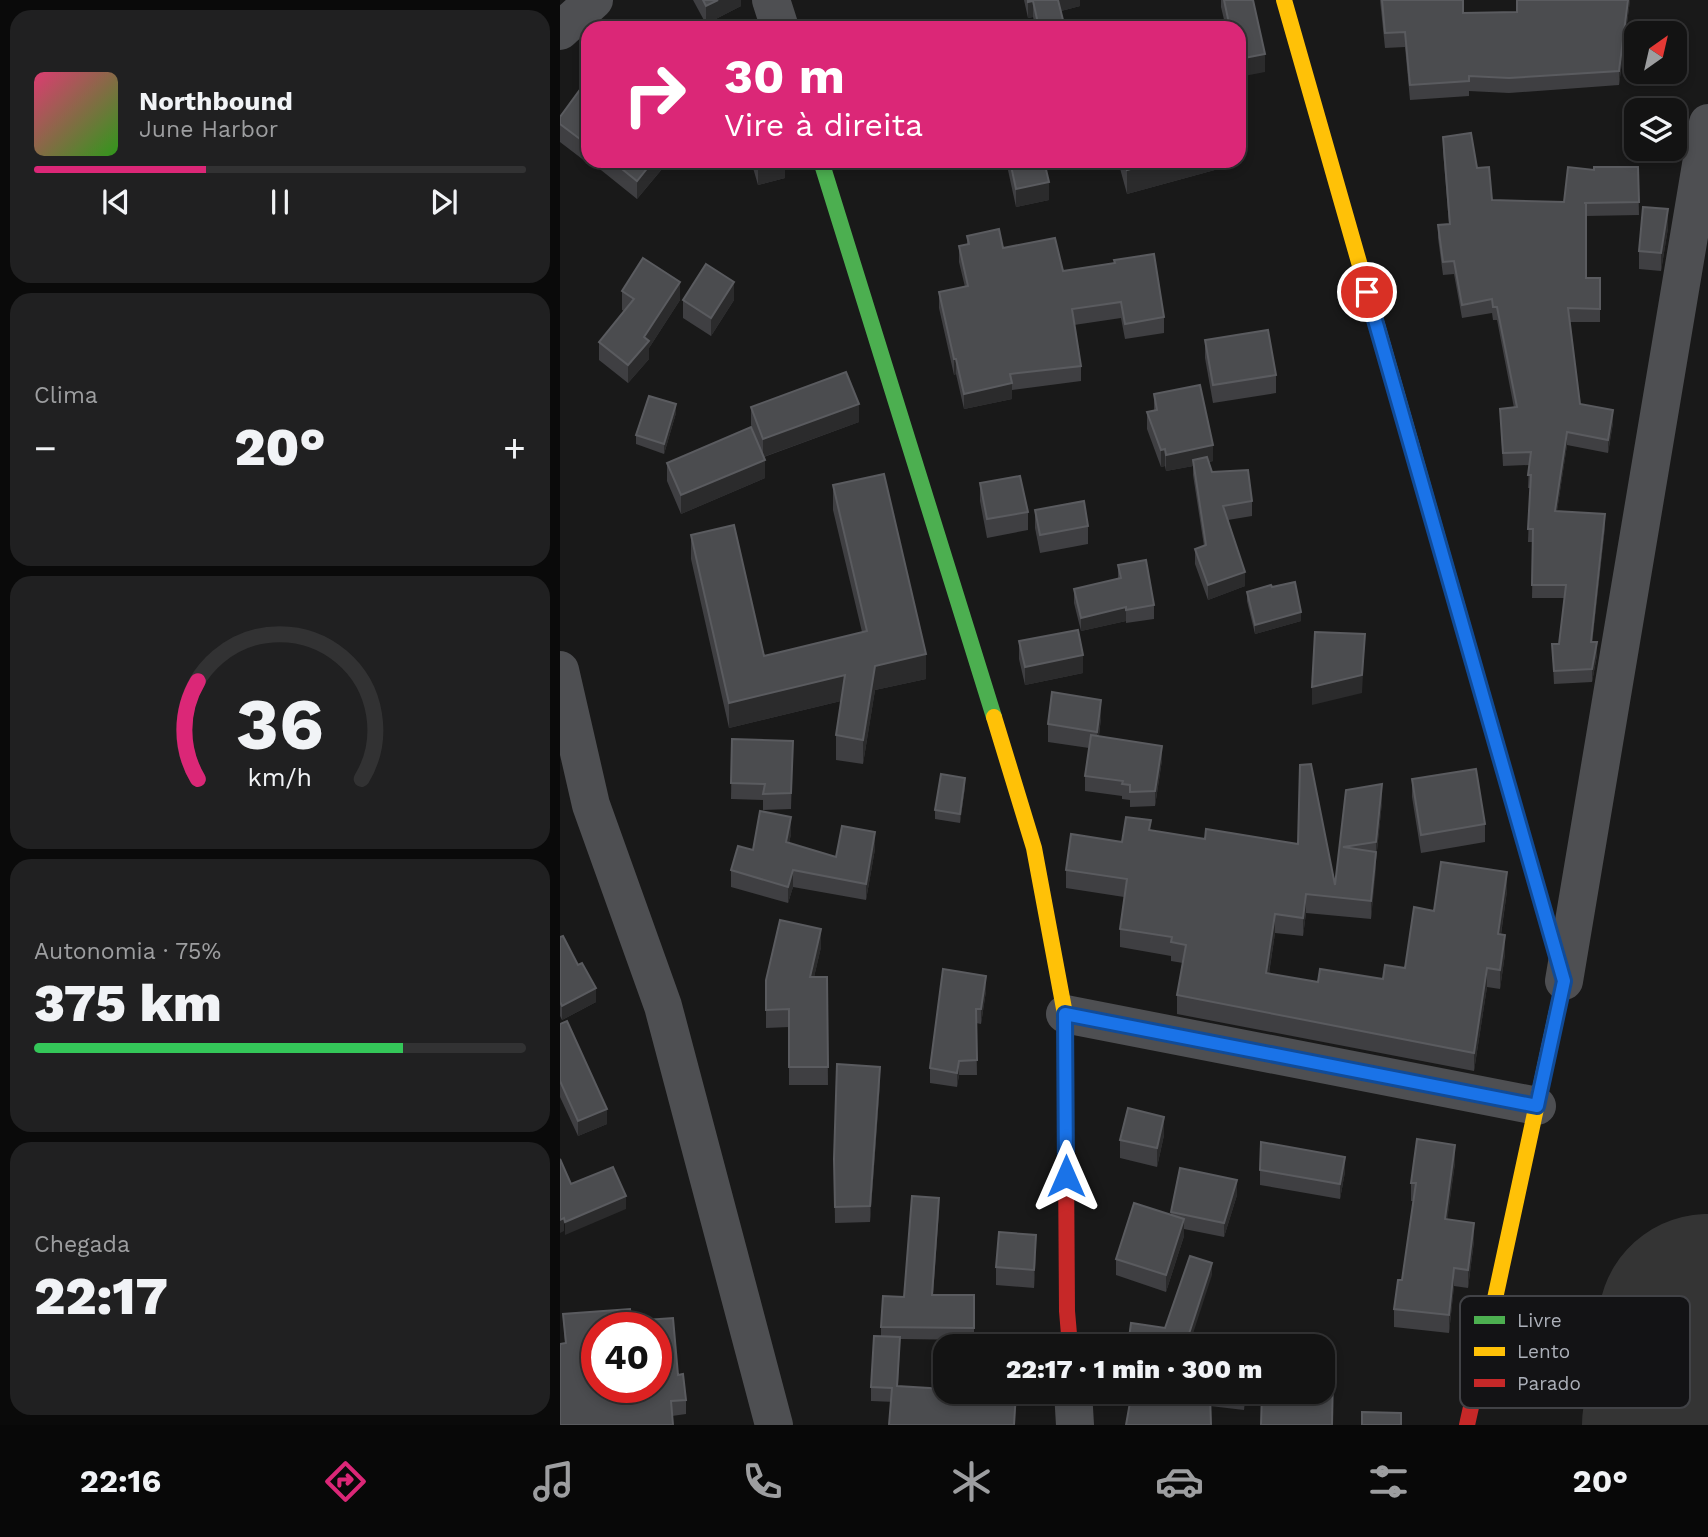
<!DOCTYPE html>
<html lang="pt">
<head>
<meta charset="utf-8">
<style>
	body { margin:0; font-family:"Work Sans",sans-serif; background:#202021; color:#f1f3f6; height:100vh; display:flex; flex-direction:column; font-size:26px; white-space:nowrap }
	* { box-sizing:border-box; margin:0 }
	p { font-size:23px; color:#9d9ea0 }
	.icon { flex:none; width:38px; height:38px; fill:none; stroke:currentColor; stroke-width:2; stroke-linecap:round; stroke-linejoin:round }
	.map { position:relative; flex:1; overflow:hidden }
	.sheet { display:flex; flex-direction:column; gap:10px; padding:10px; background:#0a0a0a; width:560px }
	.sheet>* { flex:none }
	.top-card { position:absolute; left:21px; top:21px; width:665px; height:147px; border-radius:21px; box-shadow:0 4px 10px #0003,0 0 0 2px #323233; background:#db2777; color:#fff; overflow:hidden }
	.needle { width:46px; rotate:34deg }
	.fabs { position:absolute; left:1064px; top:21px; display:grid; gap:14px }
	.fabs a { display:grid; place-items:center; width:63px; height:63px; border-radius:14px; background:#131313; box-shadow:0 4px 10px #0003,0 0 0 2px #323233; font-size:35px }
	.speed { position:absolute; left:21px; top:1312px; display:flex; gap:14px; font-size:35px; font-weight:700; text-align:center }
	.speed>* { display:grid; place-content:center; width:91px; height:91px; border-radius:50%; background:#131313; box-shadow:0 4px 10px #0003,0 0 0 2px #323233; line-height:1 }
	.speed .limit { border:10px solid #d22; background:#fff; color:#111 }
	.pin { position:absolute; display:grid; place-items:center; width:60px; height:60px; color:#fff; margin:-30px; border:4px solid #fff; border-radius:50%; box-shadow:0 2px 7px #0007 }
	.me { position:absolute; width:77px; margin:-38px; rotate:0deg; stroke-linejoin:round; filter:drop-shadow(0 0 5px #0008) }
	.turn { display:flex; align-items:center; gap:24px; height:147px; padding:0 28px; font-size:32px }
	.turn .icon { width:91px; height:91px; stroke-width:2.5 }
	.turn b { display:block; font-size:49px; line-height:60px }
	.big { font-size:52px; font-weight:800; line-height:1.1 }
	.sheet .tile { flex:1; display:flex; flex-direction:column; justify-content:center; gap:10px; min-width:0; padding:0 24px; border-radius:21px; background:#202021 }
	.sheet .dial { align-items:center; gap:0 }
	.dial svg { height:182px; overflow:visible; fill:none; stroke:#323233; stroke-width:7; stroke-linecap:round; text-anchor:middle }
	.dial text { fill:#f1f3f6; stroke:none }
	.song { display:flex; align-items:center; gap:21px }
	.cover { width:84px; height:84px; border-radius:10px; background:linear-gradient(135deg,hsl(340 70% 55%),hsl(110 70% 35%)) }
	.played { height:7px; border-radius:4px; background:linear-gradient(90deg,#db2777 35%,#323233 35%) }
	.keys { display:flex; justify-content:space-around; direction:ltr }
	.heat { display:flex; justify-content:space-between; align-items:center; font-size:38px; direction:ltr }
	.charge { height:10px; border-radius:5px; background:linear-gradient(90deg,#34c759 75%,#323233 0) }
	.trip { position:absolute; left:373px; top:1334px; width:402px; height:70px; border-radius:21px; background:#131313; box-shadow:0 4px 10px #0003,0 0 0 2px #323233; font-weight:800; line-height:70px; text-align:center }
	.tab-bar { display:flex; height:112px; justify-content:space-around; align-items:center; background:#080808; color:#9d9ea0 }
	.tab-bar .icon { width:49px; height:49px }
	.tab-bar .selected { color:#db2777 }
	.tab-bar b { font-size:32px; color:#f1f3f6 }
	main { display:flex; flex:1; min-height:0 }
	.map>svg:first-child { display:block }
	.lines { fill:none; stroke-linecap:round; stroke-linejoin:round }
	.runway { stroke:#343434; stroke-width:220 }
	.street { stroke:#4e4f52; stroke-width:38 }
	.fast { stroke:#4caf50; stroke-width:16 }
	.slow { stroke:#ffc107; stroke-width:16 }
	.jam { stroke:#c62828; stroke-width:16 }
	.wall { fill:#3f3f42 }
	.shaded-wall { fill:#2b2b2c }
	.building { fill:#4b4c4f; stroke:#5a5b5f; stroke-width:2; fill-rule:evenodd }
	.route-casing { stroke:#114b97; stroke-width:18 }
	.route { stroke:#1a73e8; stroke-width:12 }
	.key { fill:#131315; stroke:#414246; stroke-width:2 }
	.key-label { font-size:19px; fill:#acb0b9 }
</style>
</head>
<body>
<main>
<section class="sheet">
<div class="tile">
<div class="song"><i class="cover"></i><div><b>Northbound</b><p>June Harbor</p></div></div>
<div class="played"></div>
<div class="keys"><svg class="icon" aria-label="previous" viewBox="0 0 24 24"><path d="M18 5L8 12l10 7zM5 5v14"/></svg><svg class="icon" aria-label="pause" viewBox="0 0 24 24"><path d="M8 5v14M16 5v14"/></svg><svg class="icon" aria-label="next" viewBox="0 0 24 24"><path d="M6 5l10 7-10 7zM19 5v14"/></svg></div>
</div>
<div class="tile"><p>Clima</p>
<div class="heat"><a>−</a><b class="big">20°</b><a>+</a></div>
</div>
<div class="tile dial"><svg viewBox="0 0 100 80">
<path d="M14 69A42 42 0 1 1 86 69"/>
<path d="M14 69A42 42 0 0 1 14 26" stroke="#db2777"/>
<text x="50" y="56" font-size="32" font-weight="700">36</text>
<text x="50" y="72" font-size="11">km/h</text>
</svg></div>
<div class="tile"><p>Autonomia · 75%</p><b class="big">375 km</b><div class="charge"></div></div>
<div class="tile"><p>Chegada</p><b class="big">22:17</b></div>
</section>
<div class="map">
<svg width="1148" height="1425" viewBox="0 0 1148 1425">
	<rect width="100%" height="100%" fill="#191919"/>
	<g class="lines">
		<polyline class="runway" points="1132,1425 1148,1324"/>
		<g class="street">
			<polyline points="211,0 220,28"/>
			<polyline points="0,31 34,0"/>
			<polyline points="0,670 31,805 103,1006 214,1425"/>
			<polyline points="1004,981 1148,123"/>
			<polyline points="505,1014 977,1106"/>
			<polyline points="513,1391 515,1425"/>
		</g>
		<g class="fast">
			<polyline points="261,161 434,717"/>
			<polyline points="853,451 1004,981 997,1011"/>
		</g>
		<g class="slow">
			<polyline points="724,0 853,451"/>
			<polyline points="434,717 474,848 505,1014 506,1160"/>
			<polyline points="928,1331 997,1011"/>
		</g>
		<g class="jam">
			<polyline points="506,1160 507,1311 510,1346"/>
			<polyline points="907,1425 928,1331"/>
		</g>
	</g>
	<g class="wall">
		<polygon points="133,0 181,0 181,6 146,24"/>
		<polygon points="464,0 520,0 520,6 501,11 505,28 476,28 473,17 468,18"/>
		<polygon points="661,0 693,0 705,72 679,28 666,28 661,7"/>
		<polygon points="820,0 903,0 903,13 957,12 957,0 1070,0 1059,85 949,93 909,91 909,96 850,100 845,47 825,48"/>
		<polygon points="28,98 28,161 102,161 102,169 77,199 36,166 34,168 0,142 0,117"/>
		<polygon points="883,137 917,168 932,200 1004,202 1034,170 1078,167 1079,215 1026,216 1026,278 1040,278 1040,322 1010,322 1020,404 1053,423 1048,453 1007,445 997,511 1045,527 1032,642 1037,655 1032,682 994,684 992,644 999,644 1005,598 972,598 973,542 968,542 970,488 968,488 969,465 943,466 940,409 954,408 937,320 933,320 932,313 902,318 894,274 883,275 878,238 878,225 889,224 883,151"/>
		<polygon points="191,161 225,161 225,178 198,185"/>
		<polygon points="446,161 484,161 489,200 456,207"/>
		<polygon points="558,161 662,161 662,168 567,194"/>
		<polygon points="1108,228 1101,271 1079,269 1079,251"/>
		<polygon points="407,236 443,248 503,271 604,317 604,333 565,339 561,318 514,325 521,366 521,381 452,390 452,399 404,409 396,374 394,375 379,308 379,292 405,287 399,262 399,246 407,244"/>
		<polygon points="62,291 120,300 89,348 89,359 68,383 39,360 39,342 64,311 62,310"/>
		<polygon points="123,300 174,300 151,336 123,318"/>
		<polygon points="645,340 716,375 716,393 653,403 645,358"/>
		<polygon points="594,394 653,461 649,462 652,472 692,501 692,516 668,520 685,586 648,600 635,564 635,549 644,546 633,475 633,466 606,471 605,466 601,467 587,429 587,412 594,411"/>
		<polygon points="191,407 299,422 204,457 205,478 121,514 107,481 107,463 197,440 191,425"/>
		<polygon points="116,413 104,454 76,444 76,435"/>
		<polygon points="420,483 468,512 468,530 427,538 420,501"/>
		<polygon points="273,485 366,679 315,690 303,764 276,760 276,735 281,701 169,728 131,559 131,535 204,656 302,632 273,510"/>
		<polygon points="475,510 528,526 528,544 480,553 475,528"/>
		<polygon points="558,565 594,605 594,619 566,623 566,621 521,631 514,603 514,589 558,579"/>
		<polygon points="712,587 741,621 695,634 687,601 687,592"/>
		<polygon points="459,641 523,673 465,685 459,659"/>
		<polygon points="541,718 539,736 602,760 595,806 570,807 570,800 562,799 562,796 525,791 525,776 529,748 488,742 488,724"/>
		<polygon points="172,739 233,741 231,809 203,810 203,800 171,799"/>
		<polygon points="852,779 925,824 925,842 861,853 852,797"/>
		<polygon points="405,787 400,823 375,819 375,810"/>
		<polygon points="786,790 822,802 816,860 811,919 746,913 743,936 715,933 709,974 758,982 823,979 845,968 874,911 947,891 941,935 945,954 940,989 927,987 914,1071 617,1014 617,995 623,963 611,961 611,956 560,947 560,929 564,897 506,888 506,870 562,842 591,830 775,885"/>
		<polygon points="231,834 229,843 276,857 315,849 306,900 233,887 228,903 171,887 171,870 193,850"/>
		<polygon points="0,937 36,1002 2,1020 0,1016"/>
		<polygon points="261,947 254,977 267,977 268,1085 229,1085 229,1027 206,1028 206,980"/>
		<polygon points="426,991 421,1024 416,1023 417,1075 399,1075 397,1087 370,1083 370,1068"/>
		<polygon points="0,1024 47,1124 18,1136 0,1097"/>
		<polygon points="320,1083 310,1222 275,1223 274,1159"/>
		<polygon points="604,1135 597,1167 560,1158 560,1140"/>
		<polygon points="895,1163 887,1219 914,1241 908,1288 894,1286 889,1333 834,1327 834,1309 842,1280 853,1201 851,1201 851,1183"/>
		<polygon points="700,1170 785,1172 780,1199 700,1185"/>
		<polygon points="677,1195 664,1237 624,1229 624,1236 606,1292 556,1275 556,1259 611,1215 611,1212"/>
		<polygon points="379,1210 373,1295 414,1295 414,1340 340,1339 338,1386 456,1407 311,1401 311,1387 321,1336 321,1327 344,1297"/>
		<polygon points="476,1253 474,1288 436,1285 436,1267"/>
		<polygon points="3,1314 71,1321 118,1375 126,1400 126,1414 112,1416 5,1343"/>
		<polygon points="572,1391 686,1391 684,1410 650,1406"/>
	</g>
	<g class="shaded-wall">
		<polygon points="158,0 181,0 181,6 146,24 146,6"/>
		<polygon points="497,0 520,0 520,6 497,12"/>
		<polygon points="1068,0 1070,0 1059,85 1059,71"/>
		<polygon points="473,1 473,17 468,18 468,2"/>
		<polygon points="705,54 705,72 679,77 679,59"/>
		<polygon points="93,161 102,161 102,169 77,199 77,181"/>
		<polygon points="221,161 225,161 225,178 198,185 198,167"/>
		<polygon points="599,161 662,161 662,168 567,194 567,170"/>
		<polygon points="489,182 489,200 456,207 456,189"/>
		<polygon points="1108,209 1108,228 1101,271 1101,253"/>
		<polygon points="120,282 120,300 89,348 89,359 68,383 68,365 84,337"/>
		<polygon points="174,282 174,300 151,336 151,318"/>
		<polygon points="394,359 396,359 396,374 394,375"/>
		<polygon points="452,383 452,399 404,409 404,394"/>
		<polygon points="116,404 116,413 104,454 104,444"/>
		<polygon points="299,404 299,422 203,457 203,439"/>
		<polygon points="1053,410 1053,423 1048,453 1048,440"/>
		<polygon points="1007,432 1007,445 995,524 995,511"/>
		<polygon points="653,445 653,461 634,465 633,460 633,466 606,471 606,455"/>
		<polygon points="605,449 605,466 601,467 601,450"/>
		<polygon points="205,460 205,478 121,514 121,495"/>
		<polygon points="1045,514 1045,527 1031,655 1031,642"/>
		<polygon points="685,572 685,586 648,600 648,585"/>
		<polygon points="566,607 566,621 521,631 521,618"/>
		<polygon points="741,612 741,621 695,634 695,625"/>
		<polygon points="805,634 802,693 752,705 752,687"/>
		<polygon points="1037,642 1037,655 1032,682 1032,669"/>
		<polygon points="366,654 366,679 315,690 303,764 303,740 315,666"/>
		<polygon points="523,655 523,673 465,685 465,667"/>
		<polygon points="285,675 285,700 169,728 169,703"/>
		<polygon points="541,700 541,718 537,750 537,732"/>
		<polygon points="602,746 602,760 595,806 595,791"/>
		<polygon points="405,778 405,787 400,823 400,814"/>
		<polygon points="822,784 822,802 816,860 816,842"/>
		<polygon points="231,817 231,834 226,859 226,842"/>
		<polygon points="315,832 315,849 306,900 306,884"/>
		<polygon points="816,852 816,870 811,919 811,901"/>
		<polygon points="233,870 233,887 228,903 228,887"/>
		<polygon points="947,872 947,891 938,953 938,934"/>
		<polygon points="746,894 746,913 743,936 743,918"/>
		<polygon points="715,914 715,933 706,992 706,973"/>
		<polygon points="261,929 261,947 250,995 250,977"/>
		<polygon points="945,935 945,954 940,989 940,970"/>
		<polygon points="927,968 927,987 914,1071 914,1053"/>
		<polygon points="426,976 426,991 421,1024 421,1009"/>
		<polygon points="36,988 36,1002 2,1020 2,1006"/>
		<polygon points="399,1061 399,1075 397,1087 397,1073"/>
		<polygon points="320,1067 320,1083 310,1222 310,1206"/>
		<polygon points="47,1109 47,1124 18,1136 18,1121"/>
		<polygon points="604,1117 604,1135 597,1167 597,1148"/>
		<polygon points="895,1145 895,1163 885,1237 885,1219"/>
		<polygon points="785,1157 785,1172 780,1199 780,1184"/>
		<polygon points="677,1180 677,1195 664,1237 664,1223"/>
		<polygon points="66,1196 66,1209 5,1235 5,1222"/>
		<polygon points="379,1198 379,1210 372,1307 372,1295"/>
		<polygon points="4,1218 4,1231 0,1233 0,1220"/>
		<polygon points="624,1219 624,1236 606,1292 606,1275"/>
		<polygon points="914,1223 914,1241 908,1288 908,1270"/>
		<polygon points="476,1235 476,1253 474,1288 474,1270"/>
		<polygon points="652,1263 652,1275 629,1346 625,1346"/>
		<polygon points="894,1268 894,1286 889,1333 889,1315"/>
		<polygon points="685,1391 686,1391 684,1410 684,1398"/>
	</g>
	<g class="building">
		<polygon points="143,0 158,0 146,6"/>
		<polygon points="468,0 498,0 505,28 479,28 473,1 468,2"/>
		<polygon points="664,0 693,0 705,54 679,59 679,28 670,28"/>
		<polygon points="822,0 903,0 903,13 957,12 957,0 1068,0 1059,71 949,78 909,76 909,81 850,85 845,32 825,33"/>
		<polygon points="19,91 28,98 28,145 0,124 0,117"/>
		<polygon points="911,133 917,168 929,167 932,200 1004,202 1008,167 1034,170 1034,167 1078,167 1079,202 1024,203 1026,203 1026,278 1040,278 1040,309 1008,308 1020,404 1053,410 1048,440 1007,432 995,511 1045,514 1031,642 1037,642 1032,669 994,671 992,644 999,644 1006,585 972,585 973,529 968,529 971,475 968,475 971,452 943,453 940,409 957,407 937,307 933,307 932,299 902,305 894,261 883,262 878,225 890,224 883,137"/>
		<polygon points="52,161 93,161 77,181"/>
		<polygon points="196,161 221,161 198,167"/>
		<polygon points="450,161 484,161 489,182 456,189"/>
		<polygon points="564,161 599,161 567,170"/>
		<polygon points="1083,207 1108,209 1101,253 1079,251"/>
		<polygon points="439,229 443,248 495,238 503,271 555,263 554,260 594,254 604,317 565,324 561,302 512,309 521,366 450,374 452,383 404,394 396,359 394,359 379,292 408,286 399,246 409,244 407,236"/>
		<polygon points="83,258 120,282 84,337 89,341 68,365 39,342 74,299 62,291"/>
		<polygon points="146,264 174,282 151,318 123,300"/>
		<polygon points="708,330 716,375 653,385 645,340"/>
		<polygon points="286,372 299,404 203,439 191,407"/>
		<polygon points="640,385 653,445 606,455 605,449 601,450 587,412 597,410 594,394"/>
		<polygon points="89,396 116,404 104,444 76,435"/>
		<polygon points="191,427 205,460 121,495 107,463"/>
		<polygon points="647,457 652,472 688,470 692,501 663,506 685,572 648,585 635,549 646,545 633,460"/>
		<polygon points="324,474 366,654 315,666 303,740 276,735 285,675 169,703 131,535 174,525 204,656 307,631 273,485"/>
		<polygon points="460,476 468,512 427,519 420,483"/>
		<polygon points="524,501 528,526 480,535 475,510"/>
		<polygon points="586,560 594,605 566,610 566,607 521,618 514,589 561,578 558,565"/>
		<polygon points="735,582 741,612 695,625 687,592 711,585 712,587"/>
		<polygon points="518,630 523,655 465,667 459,641"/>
		<polygon points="755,632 805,634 802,675 752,687"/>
		<polygon points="492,692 541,700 537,732 488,724"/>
		<polygon points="531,735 602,746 595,791 570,792 570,785 562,784 563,781 525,776"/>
		<polygon points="172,739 233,741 231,793 203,794 205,784 171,783"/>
		<polygon points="751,764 775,885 786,790 822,784 816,842 783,847 816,852 811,901 746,894 743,918 715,914 706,973 758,982 760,969 823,979 825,965 845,968 854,907 874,911 881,862 947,872 938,934 945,935 940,970 927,968 914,1053 617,995 626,945 611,942 612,937 560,929 567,879 506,870 511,834 562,842 566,817 591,820 589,830 645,839 646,829 738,844 740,765"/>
		<polygon points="916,769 925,824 861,835 852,779"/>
		<polygon points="381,774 405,778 400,814 375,810"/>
		<polygon points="200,811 231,817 226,842 276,857 282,826 315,832 306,884 233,870 228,887 171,870 178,846 193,850"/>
		<polygon points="220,920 261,929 250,977 267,977 268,1067 229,1067 229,1009 206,1010 206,980"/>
		<polygon points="3,936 18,965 22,963 36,988 2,1006 0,1002 0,937"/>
		<polygon points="383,969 426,976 421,1009 416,1009 417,1060 399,1061 397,1073 370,1068"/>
		<polygon points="7,1021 47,1109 18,1121 0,1081 0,1024"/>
		<polygon points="277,1064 320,1067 310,1206 275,1207 274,1159"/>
		<polygon points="568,1108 604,1117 597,1148 560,1140"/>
		<polygon points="857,1139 895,1145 885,1219 914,1223 908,1270 894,1268 889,1315 834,1309 838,1280 842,1280 856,1183 851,1183"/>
		<polygon points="701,1142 785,1157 780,1184 700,1170"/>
		<polygon points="0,1159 11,1184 53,1167 66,1196 5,1222 4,1218 0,1220"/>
		<polygon points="620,1168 677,1180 664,1223 611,1212"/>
		<polygon points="352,1196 379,1198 372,1295 414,1295 414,1328 321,1327 323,1296 344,1297"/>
		<polygon points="574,1203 624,1219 606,1275 556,1259"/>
		<polygon points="439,1232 476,1235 474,1270 436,1267"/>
		<polygon points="630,1256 652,1263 625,1346 568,1346 571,1323 605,1328"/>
		<path d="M70,1309l1,12 42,-3 5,57 5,-1 3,26 -15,1 2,24h-113v-81l6,-1 -3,-29zM37,1328h59v60h-59z"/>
		<polygon points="314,1336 340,1337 337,1386 385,1389 385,1391 425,1391 456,1393 454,1425 329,1425 332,1388 311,1387"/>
		<polygon points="763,1375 773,1375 772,1425 701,1425 702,1391 763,1391"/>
		<polygon points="572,1391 685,1391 684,1398 650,1394 651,1425 566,1425"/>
		<polygon points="802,1412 841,1413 841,1425 802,1425"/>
	</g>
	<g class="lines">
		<g class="route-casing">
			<polyline id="route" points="506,1176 505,1014 977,1106 1004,981 807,292"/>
		</g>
		<use href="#route" class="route"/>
	</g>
	<rect x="900" y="1296" width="230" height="112" rx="10" class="key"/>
	<rect x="914" y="1316" width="31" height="8" fill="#4caf50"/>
	<rect x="914" y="1347" width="31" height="9" fill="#ffc107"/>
	<rect x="914" y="1379" width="31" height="8" fill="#c62828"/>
	<g class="key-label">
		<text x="957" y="1327">Livre</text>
		<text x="957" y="1358">Lento</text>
		<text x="957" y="1390">Parado</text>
	</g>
</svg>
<div class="fabs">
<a><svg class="needle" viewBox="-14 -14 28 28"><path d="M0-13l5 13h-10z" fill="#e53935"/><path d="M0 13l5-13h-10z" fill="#9d9ea0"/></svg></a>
<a><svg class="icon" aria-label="layers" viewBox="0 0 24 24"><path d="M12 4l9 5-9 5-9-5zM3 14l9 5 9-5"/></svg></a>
</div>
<div class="speed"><div class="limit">40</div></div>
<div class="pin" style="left:807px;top:292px;background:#d93025"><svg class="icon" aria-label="arrive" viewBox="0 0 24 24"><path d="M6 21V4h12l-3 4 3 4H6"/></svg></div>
<svg class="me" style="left:506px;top:1176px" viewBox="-20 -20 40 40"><path d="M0-17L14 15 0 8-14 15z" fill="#1a73e8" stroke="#fff" stroke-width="4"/></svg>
<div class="trip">22:17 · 1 min · 300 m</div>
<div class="top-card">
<div class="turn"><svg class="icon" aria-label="right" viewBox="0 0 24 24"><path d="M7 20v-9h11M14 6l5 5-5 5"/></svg><div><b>30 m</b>Vire à direita</div></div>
</div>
</div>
</main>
<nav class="tab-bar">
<b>22:16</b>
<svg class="icon selected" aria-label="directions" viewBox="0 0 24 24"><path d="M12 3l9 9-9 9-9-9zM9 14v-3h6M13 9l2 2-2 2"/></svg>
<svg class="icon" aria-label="music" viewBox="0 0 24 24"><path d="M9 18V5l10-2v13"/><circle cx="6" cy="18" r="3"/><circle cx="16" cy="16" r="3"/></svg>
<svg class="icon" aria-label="phone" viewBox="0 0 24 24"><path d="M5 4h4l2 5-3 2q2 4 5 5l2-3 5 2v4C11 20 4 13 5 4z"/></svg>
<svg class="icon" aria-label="climate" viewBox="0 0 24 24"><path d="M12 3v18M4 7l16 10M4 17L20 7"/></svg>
<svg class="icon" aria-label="car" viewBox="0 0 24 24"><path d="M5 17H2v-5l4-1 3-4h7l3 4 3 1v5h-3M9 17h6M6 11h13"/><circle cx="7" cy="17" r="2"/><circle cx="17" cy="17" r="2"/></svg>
<svg class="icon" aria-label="filters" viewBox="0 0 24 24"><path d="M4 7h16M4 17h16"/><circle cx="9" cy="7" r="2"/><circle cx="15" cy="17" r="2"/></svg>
<b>20°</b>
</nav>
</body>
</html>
